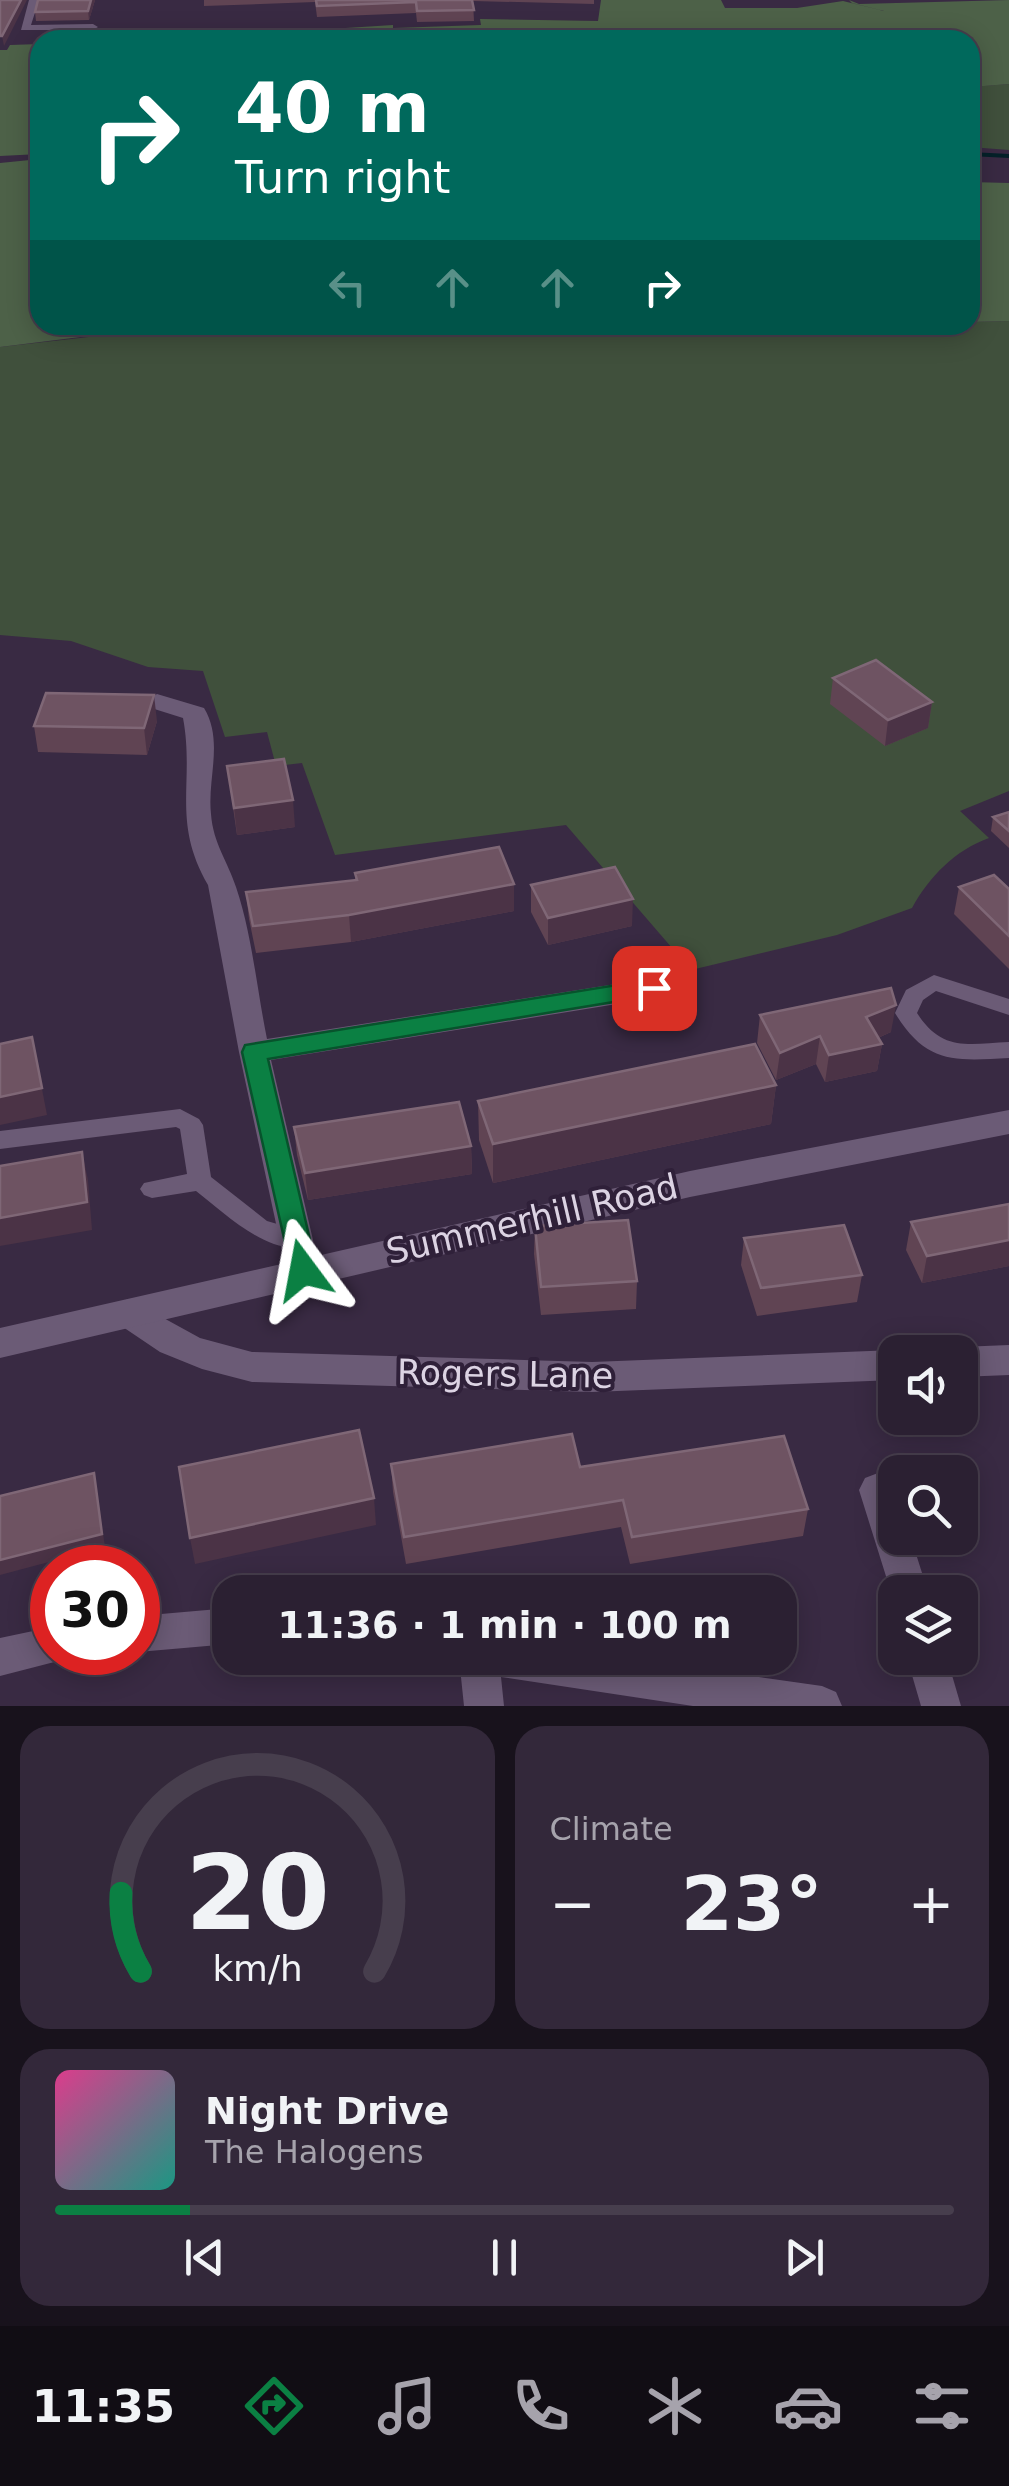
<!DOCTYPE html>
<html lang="en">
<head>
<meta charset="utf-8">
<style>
	body { margin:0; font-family:"DejaVu Sans",sans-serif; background:#33283a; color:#f1f3f6; height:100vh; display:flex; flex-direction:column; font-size:38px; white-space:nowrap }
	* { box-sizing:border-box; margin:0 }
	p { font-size:32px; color:#a6a3ac }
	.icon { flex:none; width:55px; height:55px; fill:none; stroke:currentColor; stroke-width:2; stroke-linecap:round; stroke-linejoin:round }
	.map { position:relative; height:1706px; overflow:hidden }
	.drawer { display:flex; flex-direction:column; gap:20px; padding:20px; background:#18121c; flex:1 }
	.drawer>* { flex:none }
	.guide { position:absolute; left:30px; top:30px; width:950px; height:305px; border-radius:30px; box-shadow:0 5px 25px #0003,0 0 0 2px #473e4d; background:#00695c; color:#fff; overflow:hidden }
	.buttons { position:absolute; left:878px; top:1335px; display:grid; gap:20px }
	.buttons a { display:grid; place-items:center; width:100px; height:100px; border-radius:20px; background:#2b2032; box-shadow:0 5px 25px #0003,0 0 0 2px #473e4d; font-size:50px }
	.speed { position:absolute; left:30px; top:1545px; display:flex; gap:20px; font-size:50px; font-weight:700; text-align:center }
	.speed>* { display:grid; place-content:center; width:130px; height:130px; border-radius:50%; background:#2b2032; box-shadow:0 5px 25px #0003,0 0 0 2px #473e4d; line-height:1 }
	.speed .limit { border:15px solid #d22; background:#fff; color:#111 }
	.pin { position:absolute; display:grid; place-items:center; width:85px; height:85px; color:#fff; margin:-42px; border-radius:20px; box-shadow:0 5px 15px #0006 }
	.me { position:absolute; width:110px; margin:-55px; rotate:347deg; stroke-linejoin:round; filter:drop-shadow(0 0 8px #0008) }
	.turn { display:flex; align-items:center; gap:35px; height:210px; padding:0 40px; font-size:45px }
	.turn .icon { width:130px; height:130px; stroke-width:2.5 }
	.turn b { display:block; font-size:70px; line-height:85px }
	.lanes { display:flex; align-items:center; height:95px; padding:0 40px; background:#0003; justify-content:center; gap:50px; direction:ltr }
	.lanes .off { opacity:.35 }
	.big { font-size:75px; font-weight:600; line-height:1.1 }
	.drawer .card { flex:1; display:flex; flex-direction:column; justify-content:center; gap:15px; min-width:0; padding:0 35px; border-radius:30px; background:#33283a }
	.drawer .dial { align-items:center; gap:0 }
	.dial svg { height:260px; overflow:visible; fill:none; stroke:#473e4d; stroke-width:7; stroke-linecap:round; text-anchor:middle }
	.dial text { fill:#f1f3f6; stroke:none }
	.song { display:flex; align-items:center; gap:30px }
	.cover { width:120px; height:120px; border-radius:15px; background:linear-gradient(135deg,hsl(330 70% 55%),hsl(170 70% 35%)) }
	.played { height:10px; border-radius:5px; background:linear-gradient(90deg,#0b8043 15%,#473e4d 15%) }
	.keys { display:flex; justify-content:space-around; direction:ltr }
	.heat { display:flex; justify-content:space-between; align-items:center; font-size:55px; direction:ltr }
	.drawer .tiles { flex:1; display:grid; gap:20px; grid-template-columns:1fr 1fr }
	.card:last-child { grid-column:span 2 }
	.trip { position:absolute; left:212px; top:1575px; width:585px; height:100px; border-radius:30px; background:#2b2032; box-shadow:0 5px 25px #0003,0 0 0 2px #473e4d; font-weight:600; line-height:100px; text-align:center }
	.tab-bar { display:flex; height:160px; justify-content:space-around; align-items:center; background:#110d14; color:#a6a3ac }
	.tab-bar .icon { width:70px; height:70px }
	.tab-bar .on { color:#0b8043 }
	.tab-bar b { font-size:45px; color:#f1f3f6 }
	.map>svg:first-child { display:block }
	.green { fill:#40503c }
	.forest { fill:#4d6148 }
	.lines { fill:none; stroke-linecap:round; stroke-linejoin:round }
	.stream { fill:#042129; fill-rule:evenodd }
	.service { fill:#6b5b76; fill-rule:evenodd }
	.minor { fill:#6b5b76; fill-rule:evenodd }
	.tertiary { fill:#6b5b76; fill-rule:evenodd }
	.wall { fill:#604453 }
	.shaded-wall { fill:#4b3346 }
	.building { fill:#6e5362; stroke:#7f6776; stroke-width:2.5 }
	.route { fill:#0b8043; stroke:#07532c; stroke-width:2.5 }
	.labels { text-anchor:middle; stroke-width:8; stroke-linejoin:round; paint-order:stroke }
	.near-street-label { font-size:35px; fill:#dcd3e3; stroke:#2f2039 }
</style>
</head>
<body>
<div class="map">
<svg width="1009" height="1706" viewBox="0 0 1009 1706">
	<rect width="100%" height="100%" fill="#392a43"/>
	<g class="green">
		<polygon points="1009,84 1009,150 970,147 970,93 975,93 970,87"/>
		<path d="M1009,321v470l-49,20 29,27c-34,12 -60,39 -77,70l-75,27 -146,35 -125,-145 -231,30 -33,-92 -26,3 -9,-34 -42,5 -22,-66 -55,-4 -77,-26 -71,-6v-288l186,-21 784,-1v-3z"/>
	</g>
	<g class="forest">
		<polygon points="601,0 721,0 725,8 797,8 843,1 884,11 852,3 849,0 859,4 1009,0 1009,84 972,87 977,93 970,93 970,40 155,40 393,25 393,28 481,25 480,19 598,21"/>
		<polygon points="40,44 40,154 0,156 0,50 7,50 10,45"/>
		<polygon points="40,159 40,325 328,325 153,328 0,347 0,163"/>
		<polygon points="970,182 1009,183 1009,321 970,322"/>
	</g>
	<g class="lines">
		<polygon class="stream" points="970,152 1009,154 1009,158 970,156"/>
		<g class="service">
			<polygon points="29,0 39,0 31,25 93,24 98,27 93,30 21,30"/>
			<path d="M934,975l75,24v16l-73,-24 -13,9 -6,13c25,39 51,31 92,29v16c-55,3 -83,6 -114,-45l11,-23z"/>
			<path d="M180,1109l19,10 4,6 8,52 56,44 38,11 3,7 -3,7c-36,11 -83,-35 -109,-55l-44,7 -8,-3 -4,-6 4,-6 43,-9 -7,-45 -4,-2 -176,22v-18z"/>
		</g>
		<g class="minor">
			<path d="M157,694l47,14c20,33 3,71 7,106 2,29 17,48 25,73 16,47 21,103 31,152l387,-61 10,3 5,7 -5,7 -10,3 -383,62 49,210 -5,10 -12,4 -12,-4 -5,-10 -47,-218 -31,-167c-37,-64 -13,-102 -25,-167l-35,-11 -4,-5z"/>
			<polygon points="129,1299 200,1338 252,1352 592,1362 895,1350 902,1352 895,1352 895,1380 592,1392 252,1382 202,1369 160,1352 117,1323 112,1313 117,1303"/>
			<polygon points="1009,1345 1009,1375 960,1377 960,1352 947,1352 960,1347"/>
			<polygon points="878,1473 891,1478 895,1486 895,1538 911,1538 928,1592 895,1592 895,1605 859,1490 865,1478"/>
			<polygon points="230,1608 230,1644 138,1652 138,1616"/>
			<polygon points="52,1627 52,1652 69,1652 66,1659 0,1676 0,1638"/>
			<polygon points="459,1658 627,1658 822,1686 836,1692 842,1706 693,1706 501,1677 504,1706 464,1706"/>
			<polygon points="907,1658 947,1658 961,1706 921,1706"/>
		</g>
		<polygon class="tertiary" points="1009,1110 1009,1134 690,1197 0,1358 0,1328 690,1171"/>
	</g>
	<g class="wall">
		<polygon points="95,0 89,20 36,21 35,12"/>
		<polygon points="204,0 594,0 594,4 473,1 474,21 417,22 416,13 317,17 315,2 204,6"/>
		<polygon points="833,678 932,702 928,728 885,746 830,704"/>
		<polygon points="157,721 147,755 38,752 34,726"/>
		<polygon points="227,766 295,827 237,835"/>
		<polygon points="1009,812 1009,848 991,831 993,817"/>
		<polygon points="355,873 514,911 351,942 256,953 249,919 246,892 355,880"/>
		<polygon points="531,885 632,926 548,945 531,912"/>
		<polygon points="959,887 1009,889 1009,969 954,914"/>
		<polygon points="760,1015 891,1032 878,1038 882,1044 877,1071 825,1082 816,1064 776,1080 757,1043"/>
		<polygon points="776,1085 771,1124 493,1183 479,1140 478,1101"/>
		<polygon points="294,1127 471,1146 472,1174 308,1200 297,1155"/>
		<polygon points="1009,1204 1009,1266 922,1283 906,1250 911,1222"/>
		<polygon points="535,1226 637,1281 636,1309 541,1315 534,1254"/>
		<polygon points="744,1238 862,1275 857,1302 757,1316 741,1265"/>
		<polygon points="391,1464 580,1467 808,1509 803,1536 630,1564 621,1527 406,1564 393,1492"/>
	</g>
	<g class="shaded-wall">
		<polygon points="21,0 27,0 4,46 2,36"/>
		<polygon points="91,0 95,0 89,20 88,11"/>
		<polygon points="154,695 157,721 147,755 144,728"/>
		<polygon points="932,702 928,728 885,746 888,720"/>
		<polygon points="293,800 295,827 237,835 234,808"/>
		<polygon points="514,884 514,911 351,942 349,915"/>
		<polygon points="633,899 632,926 548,945 548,918"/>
		<polygon points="896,1005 891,1032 862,1045 866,1017"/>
		<polygon points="820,1036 816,1064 776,1080 780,1053"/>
		<polygon points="32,1037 47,1115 0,1125 0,1097"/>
		<polygon points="882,1044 877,1071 825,1082 829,1055"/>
		<polygon points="776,1085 771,1124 493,1183 493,1144"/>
		<polygon points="471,1146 472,1174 308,1200 305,1173"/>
		<polygon points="82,1152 88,1180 92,1230 0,1246 0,1218"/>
		<polygon points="1009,1240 1009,1266 922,1283 927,1256"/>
		<polygon points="94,1473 105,1547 0,1575 0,1560"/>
		<polygon points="374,1498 376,1525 195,1564 190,1538"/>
	</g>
	<g class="building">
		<polygon points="0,0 21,0 2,36 0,36"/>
		<polygon points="38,0 91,0 88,11 35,12"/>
		<polygon points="316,0 472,0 474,10 417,11 416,2 317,6"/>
		<polygon points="876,660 932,702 888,720 833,678"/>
		<polygon points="46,693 154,695 144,728 34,726"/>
		<polygon points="284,759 293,800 234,808 227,766"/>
		<polygon points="1009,812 1009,831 993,817"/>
		<polygon points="499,847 514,884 349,915 253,926 246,892 357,880 355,873"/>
		<polygon points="615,867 633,899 548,918 531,885"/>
		<polygon points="994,875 1009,889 1009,936 959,887"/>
		<polygon points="891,988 896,1005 866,1017 882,1044 829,1055 820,1036 780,1053 760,1015"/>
		<polygon points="32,1037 42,1088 0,1097 0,1044"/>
		<polygon points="755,1044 776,1085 493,1144 478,1101"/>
		<polygon points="459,1102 471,1146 305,1173 294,1127"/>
		<polygon points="82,1152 87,1202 0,1218 0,1166"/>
		<polygon points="1009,1204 1009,1240 927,1256 911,1222"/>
		<polygon points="628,1220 637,1281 541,1287 535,1226"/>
		<polygon points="844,1225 862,1275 761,1288 744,1238"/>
		<polygon points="359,1430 374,1498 190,1538 179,1467"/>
		<polygon points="572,1434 580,1467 784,1436 808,1509 632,1537 623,1500 404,1537 391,1464"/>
		<polygon points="94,1473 102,1534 0,1560 0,1496"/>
	</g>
	<polygon class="route" points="654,979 666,988 662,994 268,1059 317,1270 313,1278 303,1281 293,1278 242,1052 245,1045"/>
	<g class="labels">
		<g class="near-street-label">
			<text transform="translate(532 1219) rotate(-13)" y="12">Summerhill Road</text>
			<text transform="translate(505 1374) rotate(1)" y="12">Rogers Lane</text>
		</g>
	</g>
</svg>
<div class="buttons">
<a><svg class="icon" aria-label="sound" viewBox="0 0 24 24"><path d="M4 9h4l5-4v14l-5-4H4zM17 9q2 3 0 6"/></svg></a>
<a><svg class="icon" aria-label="search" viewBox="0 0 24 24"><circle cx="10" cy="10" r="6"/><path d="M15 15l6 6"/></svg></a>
<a><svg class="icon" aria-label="layers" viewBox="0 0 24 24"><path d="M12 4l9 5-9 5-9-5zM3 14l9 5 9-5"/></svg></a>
</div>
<div class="speed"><div class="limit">30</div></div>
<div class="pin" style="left:654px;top:988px;background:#d93025"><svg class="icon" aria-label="arrive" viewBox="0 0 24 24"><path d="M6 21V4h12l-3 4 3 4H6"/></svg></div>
<svg class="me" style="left:303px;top:1270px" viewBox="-20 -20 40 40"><path d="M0-17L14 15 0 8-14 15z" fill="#0b8043" stroke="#fff" stroke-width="4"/></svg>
<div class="trip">11:36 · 1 min · 100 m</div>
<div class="guide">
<div class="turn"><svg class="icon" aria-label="right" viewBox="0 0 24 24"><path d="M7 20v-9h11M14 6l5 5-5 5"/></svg><div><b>40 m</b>Turn right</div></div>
<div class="lanes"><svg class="icon off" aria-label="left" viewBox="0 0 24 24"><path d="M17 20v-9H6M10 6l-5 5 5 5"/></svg><svg class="icon off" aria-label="ahead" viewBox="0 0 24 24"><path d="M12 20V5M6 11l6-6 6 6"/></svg><svg class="icon off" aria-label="ahead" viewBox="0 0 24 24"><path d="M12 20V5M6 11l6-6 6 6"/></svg><svg class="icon" aria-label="right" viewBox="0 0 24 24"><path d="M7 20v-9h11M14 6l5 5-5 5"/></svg></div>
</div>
</div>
<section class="drawer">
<div class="tiles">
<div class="card dial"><svg viewBox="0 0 100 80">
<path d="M14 69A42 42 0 1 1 86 69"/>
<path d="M14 69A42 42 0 0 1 8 45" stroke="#0b8043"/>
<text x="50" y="56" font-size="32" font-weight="700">20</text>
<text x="50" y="72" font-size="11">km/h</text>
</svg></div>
<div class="card"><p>Climate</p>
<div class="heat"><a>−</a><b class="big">23°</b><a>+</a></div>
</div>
<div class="card">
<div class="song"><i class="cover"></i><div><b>Night Drive</b><p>The Halogens</p></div></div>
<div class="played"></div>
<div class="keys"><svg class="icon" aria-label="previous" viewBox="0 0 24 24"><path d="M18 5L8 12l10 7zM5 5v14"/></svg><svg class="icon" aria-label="pause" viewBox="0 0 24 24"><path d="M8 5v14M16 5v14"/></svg><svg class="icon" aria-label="next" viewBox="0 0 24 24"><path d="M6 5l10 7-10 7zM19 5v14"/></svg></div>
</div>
</div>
</section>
<nav class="tab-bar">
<b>11:35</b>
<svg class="icon on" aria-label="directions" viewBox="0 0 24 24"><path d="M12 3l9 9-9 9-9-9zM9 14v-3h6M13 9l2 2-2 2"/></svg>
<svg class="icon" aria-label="music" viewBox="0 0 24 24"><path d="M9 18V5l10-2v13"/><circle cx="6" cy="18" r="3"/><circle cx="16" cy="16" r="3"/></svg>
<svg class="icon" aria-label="phone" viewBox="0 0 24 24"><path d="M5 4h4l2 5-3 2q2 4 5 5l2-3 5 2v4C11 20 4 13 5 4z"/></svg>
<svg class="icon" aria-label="climate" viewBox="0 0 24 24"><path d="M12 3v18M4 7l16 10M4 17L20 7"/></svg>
<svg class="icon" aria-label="car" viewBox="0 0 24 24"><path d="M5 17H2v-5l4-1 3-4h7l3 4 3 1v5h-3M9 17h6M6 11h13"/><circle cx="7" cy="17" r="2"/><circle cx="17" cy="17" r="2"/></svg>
<svg class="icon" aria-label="filters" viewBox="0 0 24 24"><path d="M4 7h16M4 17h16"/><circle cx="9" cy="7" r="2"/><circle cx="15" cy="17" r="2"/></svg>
</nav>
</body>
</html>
